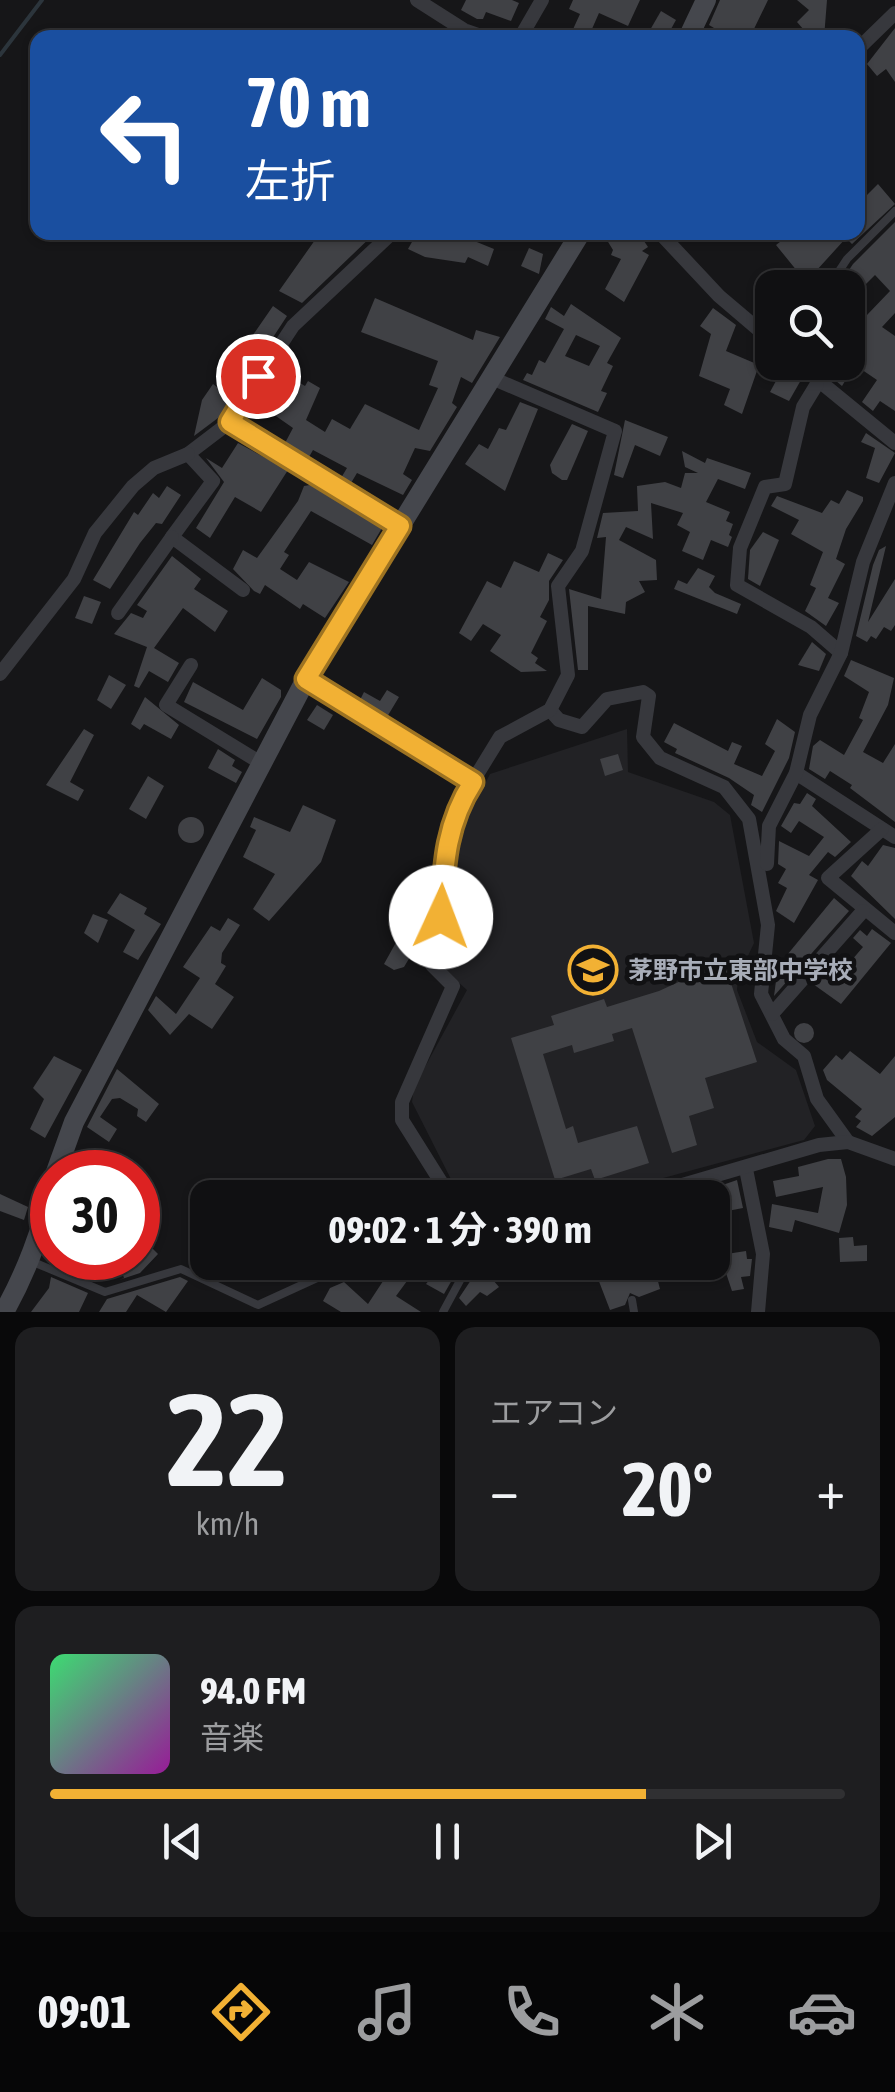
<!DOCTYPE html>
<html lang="ja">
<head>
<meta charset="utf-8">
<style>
	body { margin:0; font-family:"Asap Condensed","Noto Sans JP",sans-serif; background:#1e1e20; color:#f1f3f6; height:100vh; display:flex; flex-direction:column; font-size:38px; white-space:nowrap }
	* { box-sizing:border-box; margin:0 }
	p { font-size:32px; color:#9c9d9f }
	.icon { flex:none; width:55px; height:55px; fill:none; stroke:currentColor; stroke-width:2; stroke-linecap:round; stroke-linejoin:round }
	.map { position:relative; height:1312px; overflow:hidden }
	.sheet { display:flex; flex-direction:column; gap:15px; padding:15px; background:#09090a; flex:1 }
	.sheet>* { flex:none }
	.banner { position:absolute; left:30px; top:30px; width:835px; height:210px; border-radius:20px; box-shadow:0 2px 8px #0004,0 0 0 2px #303032; background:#1a4fa0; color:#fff; overflow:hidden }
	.fabs { position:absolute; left:755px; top:270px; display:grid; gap:20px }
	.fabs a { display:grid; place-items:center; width:110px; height:110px; border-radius:20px; background:#101012; box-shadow:0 2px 8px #0004,0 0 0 2px #303032; font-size:50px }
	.speed { position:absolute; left:30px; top:1150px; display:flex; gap:20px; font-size:50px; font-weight:700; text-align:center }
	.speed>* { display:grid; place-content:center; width:130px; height:130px; border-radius:50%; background:#101012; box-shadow:0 2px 8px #0004,0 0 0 2px #303032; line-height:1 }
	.speed .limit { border:15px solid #d22; background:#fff; color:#111 }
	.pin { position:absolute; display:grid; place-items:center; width:85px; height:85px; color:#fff; margin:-42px; border:5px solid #fff; border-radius:50%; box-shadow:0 2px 10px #0007 }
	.me { position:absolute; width:110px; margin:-55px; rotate:2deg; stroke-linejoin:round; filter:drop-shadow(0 0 8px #0008) }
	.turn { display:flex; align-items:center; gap:35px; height:210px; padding:0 50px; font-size:45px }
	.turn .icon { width:130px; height:130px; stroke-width:2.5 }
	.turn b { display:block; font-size:70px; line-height:85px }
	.big { font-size:75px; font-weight:700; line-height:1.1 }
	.sheet .card { flex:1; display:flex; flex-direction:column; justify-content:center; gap:15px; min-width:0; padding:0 35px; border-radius:20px; background:#1e1e20 }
	.sheet .dial { align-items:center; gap:0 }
	.dial b { font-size:130px; line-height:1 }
	.song { display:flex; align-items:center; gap:30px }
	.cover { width:120px; height:120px; border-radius:15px; background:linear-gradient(135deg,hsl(140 70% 55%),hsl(300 70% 35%)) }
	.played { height:10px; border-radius:5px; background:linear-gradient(90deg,#f2b134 75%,#303032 75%) }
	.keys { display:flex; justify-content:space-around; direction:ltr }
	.heat { display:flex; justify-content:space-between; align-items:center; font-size:55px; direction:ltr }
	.sheet .tiles { flex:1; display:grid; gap:15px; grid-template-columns:1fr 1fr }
	.card:last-child { grid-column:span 2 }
	.trip { position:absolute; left:190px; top:1180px; width:540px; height:100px; border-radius:20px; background:#101012; box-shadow:0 2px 8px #0004,0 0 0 2px #303032; font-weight:700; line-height:100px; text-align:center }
	.dock { display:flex; height:160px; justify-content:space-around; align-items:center; background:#060607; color:#9c9d9f }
	.dock .icon { width:70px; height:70px }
	.dock .current { color:#f2b134 }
	.dock b { font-size:45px; color:#f1f3f6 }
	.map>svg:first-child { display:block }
	.built { fill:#222225 }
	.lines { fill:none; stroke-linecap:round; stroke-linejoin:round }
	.stream { stroke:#2c353c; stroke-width:4 }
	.building { fill:#404145; fill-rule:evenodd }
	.lane { stroke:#37383d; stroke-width:8 }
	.street { stroke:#37383d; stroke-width:14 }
	.secondary { stroke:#45474d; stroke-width:20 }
	.route-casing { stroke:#9d7322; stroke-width:25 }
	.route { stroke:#f2b134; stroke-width:18 }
	.labels { text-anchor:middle; stroke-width:9; stroke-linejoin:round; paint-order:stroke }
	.poi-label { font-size:25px; font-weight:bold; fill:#a8adb8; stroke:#111113; text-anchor:start }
</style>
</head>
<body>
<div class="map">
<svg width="895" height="1312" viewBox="0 0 895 1312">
	<rect width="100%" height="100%" fill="#161618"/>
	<polygon class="built" points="627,729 628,772 714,802 730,815 754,943 738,977 737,990 757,1042 796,1070 815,1126 804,1140 593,1197 460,1197 412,1102 414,1087 467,990 437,963 435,948 450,916 447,858 490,774"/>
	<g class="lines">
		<polyline class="stream" points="0,55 42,0"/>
	</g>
	<g class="building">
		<polygon points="466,0 512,0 519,3 511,21 486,12 483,19 477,19 461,10"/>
		<polygon points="573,0 640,0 628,26 599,13 588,38 569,38 580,14 569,9"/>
		<polygon points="720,0 768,0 752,33 748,31 745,38 712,33 714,28 709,25"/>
		<polygon points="797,0 827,0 824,38 811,38 797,22 809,10"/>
		<polygon points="661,11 676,20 666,38 650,30"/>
		<polygon points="895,28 895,82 886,69 877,76 867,64"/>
		<polygon points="878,184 895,204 852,244 846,238 806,282 776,245 793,232 858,232 858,204"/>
		<path d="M895,222v91l-13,14 13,9v75l-15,-10 -7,10 -11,-9 15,-22 -22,-15 -13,21 -19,-16 5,-8h20l4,-27 -4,-3v-44h-11l16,-24zM875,275l15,16 -23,24 -18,-14z"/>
		<polygon points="308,232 376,232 302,303 279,291 315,240"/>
		<polygon points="453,232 469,232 467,238 494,249 488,266 468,257 465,263 425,257 408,249 417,233 430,238 432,233 449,242"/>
		<polygon points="602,232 638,232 648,247 642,251 649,255 624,302 605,289 621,259 611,255 613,250"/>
		<polygon points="529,248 543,254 539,274 521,266"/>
		<polygon points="375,298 473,340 476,330 500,337 472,383 461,377 452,403 457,407 430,451 415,448 403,474 412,480 403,495 357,473 351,483 341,478 347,468 313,450 309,457 285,443 293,428 273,414 295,380 305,386 308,381 320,388 306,420 325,432 332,419 350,429 365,404 419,430 438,388 429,385 438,361 361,332"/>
		<path d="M571,304l50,34 -14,25 6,3 -12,25 6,2 -9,19 -75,-32 4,-7 5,2 7,-15 6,3 19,-34 -19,-10 6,-12 13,9zM576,335l24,11 -11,20 -24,-10z"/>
		<polygon points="273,306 287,316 222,415 194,436 202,400 213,384 217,387"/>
		<polygon points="713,308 736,325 726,351 759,365 742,414 724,405 730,389 699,376 711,334 700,326"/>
		<polygon points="783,368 801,380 789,401 770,392"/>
		<polygon points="520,402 538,409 505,491 465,464 479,444 488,449 499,428 506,430"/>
		<polygon points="625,420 668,437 660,456 635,445 623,478 614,475"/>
		<polygon points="572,424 588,431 567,480 562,480 552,473 550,465"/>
		<polygon points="866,433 895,453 879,483 866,478 875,448 861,442"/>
		<polygon points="238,443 288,470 261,512 235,497 210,538 196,528 224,482 206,458 222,468"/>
		<polygon points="682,451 705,463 707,458 751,473 745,489 718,479 706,502 730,512 726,521 733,524 729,535 732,537 728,547 711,540 703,560 682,551 690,532 677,525 683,513 651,503 653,539 626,527 619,540 656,560 657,580 639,581 645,592 626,602 625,614 588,606 588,670 578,670 569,589 601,599 606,537 597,538 603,513 638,511 637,486 665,482 681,488 685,473 698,473 685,467"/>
		<polygon points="310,485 382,528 372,545 311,511 284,552 289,555 280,569 297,580 309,562 349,582 325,618 303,604 300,609 265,585 260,594 254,591 233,569 243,550 257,558 298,501 304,486"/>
		<polygon points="167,486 181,495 162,524 156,523 140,543 110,589 93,580 134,512 138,515 153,493 159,498"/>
		<polygon points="847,490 863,497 863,501 846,529 836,559 845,564 828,598 839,603 826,626 805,611 816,588 810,585 823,552 791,534 799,520 771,506 777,496 822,513 831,500 839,504"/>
		<polygon points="763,532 779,540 760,586 748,579 750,550"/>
		<polygon points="886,546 868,622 895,579 895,625 891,631 884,627 876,639 871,636 867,642 856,636 873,565 879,550"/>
		<polygon points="548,553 563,560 549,581 549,600 540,617 547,621 531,653 538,658 535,663 547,671 521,672 490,651 501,635 483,624 471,641 459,633 487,581 501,588 514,561 539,572"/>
		<polygon points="172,556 201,579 194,589 228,611 215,632 183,608 154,648 179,663 168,682 149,671 139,688 134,686 147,647 114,634 131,613 143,618 147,611 137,605"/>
		<polygon points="698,568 715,576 709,587 715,593 741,604 737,614 674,589 678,580 687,584"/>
		<polygon points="84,596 101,602 92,624 75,618"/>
		<polygon points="812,642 826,654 819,671 798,665"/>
		<polygon points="851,660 894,678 888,705 863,752 883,763 895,744 895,822 850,788 852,785 830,771 825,779 809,769 813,746 820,740 844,755 863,720 859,718 869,692 844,676"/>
		<polygon points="109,675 126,685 111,709 97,700"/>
		<polygon points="262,678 281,690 281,697 257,739 184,702 193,682 243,710"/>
		<polygon points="387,690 399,697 387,717 360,700 364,692 380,701"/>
		<polygon points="145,697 179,725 171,739 144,724 140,730 131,724"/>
		<polygon points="317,705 333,715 324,730 307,720"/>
		<polygon points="777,719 795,732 789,758 762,812 751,805 754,795 729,778 675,753 677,749 664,742 674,723 728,751 732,742 742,746 734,764 762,776 775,751 765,744"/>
		<polygon points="84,729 94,735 70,782 84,790 78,801 46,785"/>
		<polygon points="218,749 235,760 232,766 242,772 236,783 208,768"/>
		<polygon points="618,754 623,770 605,776 600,759"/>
		<polygon points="148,776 164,786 146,819 129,809"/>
		<polygon points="807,793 816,799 812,806 851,842 835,857 828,852 809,875 818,880 794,923 776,911 787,888 778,883 786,869 778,864 779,841 809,856 824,837 799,821 791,833 781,826 794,803 800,804"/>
		<polygon points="303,805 336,820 321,862 269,921 253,909 275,874 243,857 256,830 250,827 254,817 290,832"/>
		<circle cx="191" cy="830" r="13"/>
		<polygon points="883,845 895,848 895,919 851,876 862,861 868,866"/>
		<polygon points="120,893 147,908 144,914 161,924 138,960 123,952 135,930 107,913"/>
		<polygon points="834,898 849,911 774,996 778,966"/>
		<polygon points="93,914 108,920 98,943 84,933"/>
		<polygon points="228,918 240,925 222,953 221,963 226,966 215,984 234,997 212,1029 189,1014 170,1035 148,1010 156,996 176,1014 200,978 183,967 211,926 220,931"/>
		<polygon points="872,929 891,943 841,1004 813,984 822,973 833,982 863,947 853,938 860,930 867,936"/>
		<polygon points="399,937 419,948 420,959 410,957 404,967 394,970 384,964"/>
		<polygon points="726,968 757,1062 705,1078 714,1108 689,1116 697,1145 672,1153 632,1028 612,1034 614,1041 574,1053 572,1045 543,1054 566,1129 573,1126 578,1143 637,1126 649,1163 595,1180 591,1169 555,1180 511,1038 554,1025 551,1016 604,999 607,1007 659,991 683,980 682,977"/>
		<circle cx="804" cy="1033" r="10"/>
		<polygon points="850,1051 880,1074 895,1056 895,1117 872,1136 856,1127 861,1121 855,1117 862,1109 827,1080 823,1070 836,1055 842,1060"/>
		<polygon points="54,1056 82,1070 45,1138 30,1129 44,1099 33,1088"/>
		<polygon points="117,1069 159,1104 146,1122 137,1116 138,1109 120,1098 112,1099 100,1117 117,1129 109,1142 87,1127"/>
		<polygon points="828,1159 841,1159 846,1177 847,1205 839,1233 795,1220 792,1232 769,1227 772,1204 818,1213 823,1187 776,1197 773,1181 799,1176 798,1167"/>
		<polygon points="737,1180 743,1208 712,1214 712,1198 685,1198"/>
		<polygon points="0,1194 28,1207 24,1220 0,1211"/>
		<polygon points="138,1234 158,1254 140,1273 119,1280 124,1278 118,1260 138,1258"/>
		<polygon points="853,1237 854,1246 867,1245 867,1261 840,1262 839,1238"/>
		<polygon points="746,1251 747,1259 752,1259 750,1276 741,1277 744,1289 732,1291 720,1255"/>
		<polygon points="68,1258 96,1258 85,1275 63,1266"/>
		<polygon points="483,1262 516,1262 493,1280 499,1287 487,1296 480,1292 466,1306 459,1298"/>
		<polygon points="601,1262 653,1262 660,1289 639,1297 630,1293 625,1305 610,1310 595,1271"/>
		<polygon points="442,1264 456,1273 444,1294 426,1284"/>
		<polygon points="404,1273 410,1277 396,1296 421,1312 341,1312 323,1301 330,1288 344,1282 368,1304 387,1275"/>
		<polygon points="51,1277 88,1293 79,1312 31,1312 49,1288"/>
		<polygon points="180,1277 188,1281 166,1312 137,1295 126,1312 99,1312 107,1299"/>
	</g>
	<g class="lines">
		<g class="lane">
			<polyline points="828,288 847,259 895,211"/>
			<polyline points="33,1262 105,1292 181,1269 258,1305 317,1278 428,1262"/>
			<polyline points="632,1300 634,1312"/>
			<polyline points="443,1312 470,1262"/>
		</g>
		<g class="street">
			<polyline points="417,0 464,30 487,38"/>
			<polyline points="520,38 542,0"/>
			<polyline points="858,49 895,13"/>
			<polyline points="659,232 719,296 772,341"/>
			<polyline points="796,362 895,443"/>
			<polyline points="817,384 803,407 785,484 765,487 740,548 737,585 811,627 841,653"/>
			<polyline points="230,422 400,526"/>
			<polyline points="243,590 172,537 213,481 188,454 230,422 293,326 393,232"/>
			<polyline points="118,613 172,537"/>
			<polyline points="191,665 166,705 261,763"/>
			<polyline points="0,674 74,579 95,533 133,486 154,468 188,454"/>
			<polyline points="306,679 473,782"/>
			<polyline points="550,710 559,720 582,727 607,699 643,692 649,696 643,737 660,758 724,787 749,819 768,925 761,994 784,1039 804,1056 817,1099 848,1142"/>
			<polyline points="796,773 895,837"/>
			<polyline points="882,829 828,878 895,933"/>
			<polyline points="767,864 769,826 796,773 810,715 841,653 863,562 895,483"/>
			<polyline points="772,1014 863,911"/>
			<polyline points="746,1169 763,1254 758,1312"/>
			<polyline points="451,1198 402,1120 402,1102 453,986 432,965 429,946 441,917 441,875 454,812 500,737 550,710 568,675 558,586 582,551 615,431 492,378"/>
			<polyline points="638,1198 819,1145 848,1142 895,1159"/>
		</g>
		<g class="secondary">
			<polyline points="688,38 706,0"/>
			<polyline points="56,1172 74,1122 306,679 581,232"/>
			<path d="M4,1312c21,-37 39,-84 48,-125"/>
		</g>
	</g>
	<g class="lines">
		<g class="route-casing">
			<path id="route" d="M258,376l-28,46 170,104 -94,153 167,103c-28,43 -29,85 -32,135"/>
		</g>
		<use href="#route" class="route"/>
	</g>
	<defs>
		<g id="school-ring" transform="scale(2.5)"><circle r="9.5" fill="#111113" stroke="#f2b134" stroke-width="1.5"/><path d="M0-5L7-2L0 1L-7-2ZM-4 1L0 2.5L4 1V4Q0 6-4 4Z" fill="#f2b134"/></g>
	</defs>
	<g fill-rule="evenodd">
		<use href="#school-ring" x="593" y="970"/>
	</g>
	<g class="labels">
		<g class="poi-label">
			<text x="628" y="979">茅野市立東部中学校</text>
		</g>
	</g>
</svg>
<div class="fabs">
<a><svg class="icon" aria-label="search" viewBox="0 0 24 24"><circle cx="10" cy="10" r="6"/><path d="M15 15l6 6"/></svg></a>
</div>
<div class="speed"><div class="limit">30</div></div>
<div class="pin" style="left:258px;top:376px;background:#d93025"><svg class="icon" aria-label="arrive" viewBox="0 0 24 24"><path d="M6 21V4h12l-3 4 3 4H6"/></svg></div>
<svg class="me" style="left:441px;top:917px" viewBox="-20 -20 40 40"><circle r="19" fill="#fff"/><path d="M0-13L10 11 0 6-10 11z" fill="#f2b134"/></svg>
<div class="trip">09:02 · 1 分 · 390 m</div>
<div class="banner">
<div class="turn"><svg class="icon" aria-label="left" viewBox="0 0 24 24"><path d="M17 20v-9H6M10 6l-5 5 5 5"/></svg><div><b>70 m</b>左折</div></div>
</div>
</div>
<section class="sheet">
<div class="tiles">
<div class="card dial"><b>22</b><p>km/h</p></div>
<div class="card"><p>エアコン</p>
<div class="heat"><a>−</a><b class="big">20°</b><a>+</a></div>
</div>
<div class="card">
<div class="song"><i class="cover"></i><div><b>94.0 FM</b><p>音楽</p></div></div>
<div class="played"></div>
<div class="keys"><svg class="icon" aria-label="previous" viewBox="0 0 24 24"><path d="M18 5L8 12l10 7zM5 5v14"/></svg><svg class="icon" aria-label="pause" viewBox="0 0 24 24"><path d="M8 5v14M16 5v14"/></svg><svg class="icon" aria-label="next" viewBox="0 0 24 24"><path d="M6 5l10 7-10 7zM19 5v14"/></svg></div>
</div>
</div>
</section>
<nav class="dock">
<b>09:01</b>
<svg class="icon current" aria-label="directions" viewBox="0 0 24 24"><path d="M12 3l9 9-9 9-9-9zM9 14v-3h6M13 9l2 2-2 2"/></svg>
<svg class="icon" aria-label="music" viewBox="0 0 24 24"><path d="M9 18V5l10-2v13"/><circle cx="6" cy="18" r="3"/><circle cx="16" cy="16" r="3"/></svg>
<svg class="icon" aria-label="phone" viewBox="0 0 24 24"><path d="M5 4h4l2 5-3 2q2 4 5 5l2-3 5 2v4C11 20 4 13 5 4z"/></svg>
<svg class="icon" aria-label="climate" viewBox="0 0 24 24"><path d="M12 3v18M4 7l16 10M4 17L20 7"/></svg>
<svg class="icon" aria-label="car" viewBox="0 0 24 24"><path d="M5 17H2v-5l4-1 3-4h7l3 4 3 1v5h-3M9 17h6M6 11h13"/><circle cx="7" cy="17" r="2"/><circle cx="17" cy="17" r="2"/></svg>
</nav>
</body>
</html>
